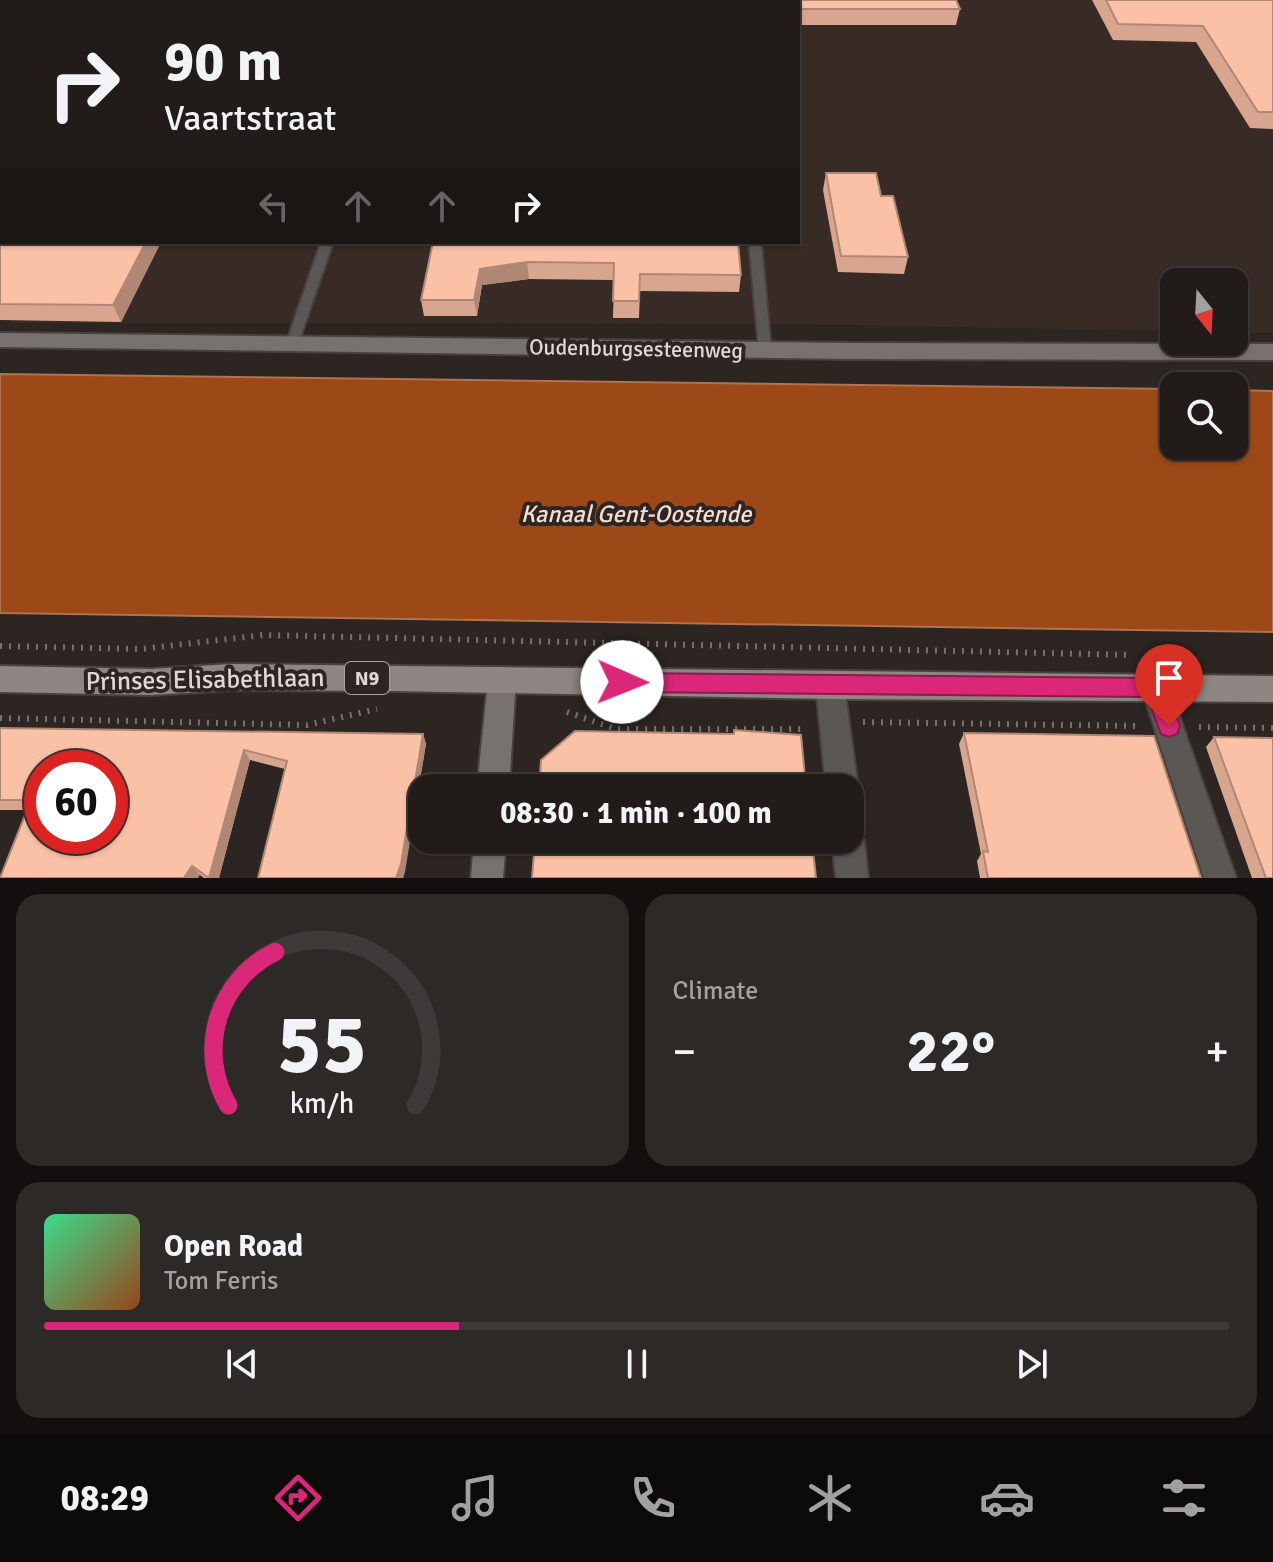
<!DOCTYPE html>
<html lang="en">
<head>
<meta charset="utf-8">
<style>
	body { margin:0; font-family:Signika,sans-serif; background:#2d2927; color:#f1f3f6; height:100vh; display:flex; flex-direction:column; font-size:30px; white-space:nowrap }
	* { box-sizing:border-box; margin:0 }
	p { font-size:26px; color:#a2a1a2 }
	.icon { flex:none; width:44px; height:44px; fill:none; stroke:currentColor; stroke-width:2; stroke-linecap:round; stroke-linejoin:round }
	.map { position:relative; height:878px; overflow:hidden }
	.drawer { display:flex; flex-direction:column; gap:16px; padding:16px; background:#120f0e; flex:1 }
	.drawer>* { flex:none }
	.hud { position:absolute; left:0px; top:0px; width:800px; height:244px; box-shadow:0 2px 6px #0004,0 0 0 2px #3e3a39; background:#211c1a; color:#f1f3f6; overflow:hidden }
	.needle { width:52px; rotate:162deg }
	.fabs { position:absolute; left:1160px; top:268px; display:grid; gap:16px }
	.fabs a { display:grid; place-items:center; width:88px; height:88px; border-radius:16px; background:#211c1a; box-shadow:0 2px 6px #0004,0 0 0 2px #3e3a39; font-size:40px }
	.speed { position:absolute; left:24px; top:750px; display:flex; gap:16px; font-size:40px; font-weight:700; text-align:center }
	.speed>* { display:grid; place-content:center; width:104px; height:104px; border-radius:50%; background:#211c1a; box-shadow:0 2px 6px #0004,0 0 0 2px #3e3a39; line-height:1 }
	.speed .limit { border:12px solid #d22; background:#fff; color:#111 }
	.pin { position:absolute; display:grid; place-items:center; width:68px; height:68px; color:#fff; margin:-82px -34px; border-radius:50% 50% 50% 0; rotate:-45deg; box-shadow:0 0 8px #0007 }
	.pin .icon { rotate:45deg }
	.me { position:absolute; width:88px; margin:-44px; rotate:91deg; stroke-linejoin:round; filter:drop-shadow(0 0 6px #0008) }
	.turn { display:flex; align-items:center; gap:28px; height:168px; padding:0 32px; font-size:36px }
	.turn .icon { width:104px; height:104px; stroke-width:2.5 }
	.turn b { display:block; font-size:56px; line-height:68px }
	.lanes { display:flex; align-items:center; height:76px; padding:0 32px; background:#0003; justify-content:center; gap:40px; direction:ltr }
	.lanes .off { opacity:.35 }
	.big { font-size:60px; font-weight:700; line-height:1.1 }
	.drawer .widget { flex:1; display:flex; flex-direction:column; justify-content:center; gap:12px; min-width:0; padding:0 28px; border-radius:24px; background:#2d2927 }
	.drawer .dial { align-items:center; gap:0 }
	.dial svg { height:208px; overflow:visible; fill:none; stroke:#3e3a39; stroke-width:7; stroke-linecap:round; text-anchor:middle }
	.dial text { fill:#f1f3f6; stroke:none }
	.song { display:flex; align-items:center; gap:24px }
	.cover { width:96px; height:96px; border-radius:12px; background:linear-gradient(135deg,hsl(150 70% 55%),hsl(20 70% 35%)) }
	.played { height:8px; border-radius:4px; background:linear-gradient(90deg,#db2777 35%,#3e3a39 35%) }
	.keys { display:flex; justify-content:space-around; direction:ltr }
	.heat { display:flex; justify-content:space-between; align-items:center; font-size:44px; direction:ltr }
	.drawer .tiles { flex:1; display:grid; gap:16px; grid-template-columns:1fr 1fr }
	.widget:last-child { grid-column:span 2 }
	.trip { position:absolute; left:408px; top:774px; width:456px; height:80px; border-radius:24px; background:#211c1a; box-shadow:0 2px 6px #0004,0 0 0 2px #3e3a39; font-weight:700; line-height:80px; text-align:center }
	.tab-bar { display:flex; height:128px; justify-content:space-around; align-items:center; background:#0d0b0a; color:#a2a1a2 }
	.tab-bar .icon { width:56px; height:56px }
	.tab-bar .current { color:#db2777 }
	.tab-bar b { font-size:36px; color:#f1f3f6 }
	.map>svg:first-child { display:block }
	.built { fill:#382b25 }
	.water { fill:#9c4817; stroke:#b07350; stroke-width:2 }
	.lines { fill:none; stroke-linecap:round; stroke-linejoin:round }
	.lane-casing { stroke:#48423f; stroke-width:4 }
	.street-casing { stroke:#48423f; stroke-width:4 }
	.secondary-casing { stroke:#48423f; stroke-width:4 }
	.primary-casing { stroke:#48423f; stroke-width:4 }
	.path { stroke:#77716e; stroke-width:6; stroke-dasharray:2 7; stroke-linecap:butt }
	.lane { fill:#5a5755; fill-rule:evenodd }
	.street { fill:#5a5755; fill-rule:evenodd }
	.secondary { fill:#77716f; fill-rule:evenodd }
	.primary { fill:#8d8683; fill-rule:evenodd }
	.wall { fill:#d8a68f }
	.shaded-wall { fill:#b08774 }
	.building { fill:#fbc1a6; stroke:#b08774; stroke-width:2; fill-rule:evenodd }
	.route { fill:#db2777; stroke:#8e194d; stroke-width:2 }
	.labels { text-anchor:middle; stroke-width:8; stroke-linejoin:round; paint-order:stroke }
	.shield { fill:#2c2522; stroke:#a8a2a0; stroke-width:2 }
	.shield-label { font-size:20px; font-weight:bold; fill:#ddd8d6 }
	.street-label { font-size:22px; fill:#ddd8d6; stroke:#2c2522 }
	.water-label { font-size:24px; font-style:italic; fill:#f6ddd2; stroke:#2c2522 }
	.near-street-label { font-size:26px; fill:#ddd8d6; stroke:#2c2522 }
</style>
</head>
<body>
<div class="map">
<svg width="1273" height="878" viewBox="0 0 1273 878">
	<rect width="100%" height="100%" fill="#2c2522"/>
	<polygon class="built" points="0,0 1273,0 1273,333 1234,332 1234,282 1174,282 1174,331 791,324 10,323 43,270 2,242 798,242 798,2 2,2 2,183"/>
	<polygon class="water" points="0,374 1174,389 1174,446 1234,446 1234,390 1273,391 1273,632 0,613"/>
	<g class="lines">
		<g class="lane-casing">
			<g id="lane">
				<rect x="728" y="0" width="8" height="2"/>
				<polygon points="321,242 333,242 298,344 292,348 287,347 286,344"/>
				<polygon points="749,242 761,242 771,350 765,354 759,350"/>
			</g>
		</g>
		<g class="street-casing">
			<g id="street">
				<polygon points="87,0 103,0 85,2"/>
				<polygon points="830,673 840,677 844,686 858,788 850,800 850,788 826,788 816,686 820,677"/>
				<polygon points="1155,674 1165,678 1169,687 1236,878 1204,878 1141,687 1145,678"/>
				<polygon points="850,825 859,829 864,840 868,878 836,878 832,840 850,840"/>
			</g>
		</g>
		<g class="secondary-casing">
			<g id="secondary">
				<polygon points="0,333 851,343 1273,344 1273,360 851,359 0,347"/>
				<polygon points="502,667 512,671 516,680 509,788 477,788 488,680 492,671"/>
				<polygon points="474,840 506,840 503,878 471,878"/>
			</g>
		</g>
		<g class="primary-casing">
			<polygon id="primary" points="231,664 1273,676 1273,702 830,699 393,691 231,690 151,695 0,692 0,666 151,669"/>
		</g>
		<g class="path">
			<polyline points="0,646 141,649 263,635 1130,655"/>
			<polyline points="567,712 616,729 806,729"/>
			<polyline points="0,718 307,725 377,709"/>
			<polyline points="863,722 1137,726"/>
			<polyline points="1199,727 1273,728"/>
		</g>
		<use href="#lane" class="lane"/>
		<use href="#street" class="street"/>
		<use href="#secondary" class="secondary"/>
		<use href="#primary" class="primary"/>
	</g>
	<g class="wall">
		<polygon points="107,0 281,0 282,2 108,2"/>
		<polygon points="784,0 956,0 960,9 956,25 798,25 798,2 784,2"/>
		<polygon points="1092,0 1273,0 1273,129 1250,128 1196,42 1113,40"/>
		<rect x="0" y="25" width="2" height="99"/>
		<polygon points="0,166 2,242 161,242 121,322 0,320"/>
		<polygon points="826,173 881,196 908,257 904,274 838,272 823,190"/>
		<polygon points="433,242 741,275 739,292 640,291 639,318 613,318 614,280 529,279 482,285 477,316 424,316 421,300"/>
		<polygon points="0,728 423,734 426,744 403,878 258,878 285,769 250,760 219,878 204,878 200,875 27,810 0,810"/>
		<polygon points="964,733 1201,878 980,878 977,861 981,854 959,744"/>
		<polygon points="1214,737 1273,878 1252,878 1206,747"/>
	</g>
	<g class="shaded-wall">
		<polygon points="146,242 161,242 121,322 113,305"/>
		<polygon points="527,262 529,279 482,285 477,316 474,300 480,269"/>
		<polygon points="423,734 426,744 405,872 403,878 396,878"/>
		<polygon points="244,750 250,760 219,878 210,878"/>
		<polygon points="192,866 200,875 198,878 184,878"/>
	</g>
	<g class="building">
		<polygon points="130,0 273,0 272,2 129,2"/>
		<polygon points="338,0 683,0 683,2 337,2"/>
		<polygon points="789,0 956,0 960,9 798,9 798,2 789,2"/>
		<polygon points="1106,0 1273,0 1273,112 1258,112 1203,26 1118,24"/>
		<polygon points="0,25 2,25 2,64 0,67"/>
		<rect x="0" y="71" width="2" height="38"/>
		<polygon points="0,166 2,166 2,242 146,242 113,305 0,304"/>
		<polygon points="826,173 876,173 881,196 893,196 908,257 841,256"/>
		<polygon points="433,242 738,242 741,275 640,274 639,301 613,301 614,263 527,262 480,269 474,300 421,300"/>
		<path d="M0,728l423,6 -22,130 -5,14h-138l29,-117 -43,-11 -35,128 -17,-12 -8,12h-184l31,-78h-31zM42,768h68v68h-68z"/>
		<polygon points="734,730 801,735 806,788 539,788 541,760 575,731 734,734"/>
		<polygon points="964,733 1154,736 1201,878 988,878 983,851 988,852"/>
		<polygon points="1214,737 1273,738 1273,878 1266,878"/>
		<polygon points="535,840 812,840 816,878 532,878"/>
	</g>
	<polygon class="route" points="622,673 1155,678 1163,680 1180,726 1177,734 1169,737 1161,734 1147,697 622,692 614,689 611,682 614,675"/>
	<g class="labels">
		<rect class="shield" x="345" y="662" width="44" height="32" rx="6"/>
		<g class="shield-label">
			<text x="367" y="685">N9</text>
		</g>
		<g class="street-label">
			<text transform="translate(636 348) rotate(1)" y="8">Oudenburgsesteenweg</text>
		</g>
		<g class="water-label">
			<text x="636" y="522">Kanaal Gent-Oostende</text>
		</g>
		<g class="near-street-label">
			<text transform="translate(205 679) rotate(-1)" y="9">Prinses Elisabethlaan</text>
		</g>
	</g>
</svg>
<div class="fabs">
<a><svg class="needle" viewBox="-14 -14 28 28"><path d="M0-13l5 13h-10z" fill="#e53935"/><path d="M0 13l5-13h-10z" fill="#a2a1a2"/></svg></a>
<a><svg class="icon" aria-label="search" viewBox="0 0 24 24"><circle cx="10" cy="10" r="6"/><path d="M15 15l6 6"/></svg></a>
</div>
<div class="speed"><div class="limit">60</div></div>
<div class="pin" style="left:1169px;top:726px;background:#d93025"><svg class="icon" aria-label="arrive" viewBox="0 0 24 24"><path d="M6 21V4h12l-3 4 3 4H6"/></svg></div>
<svg class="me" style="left:622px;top:682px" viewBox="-20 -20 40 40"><circle r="19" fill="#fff"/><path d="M0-13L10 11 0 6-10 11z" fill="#db2777"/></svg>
<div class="trip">08:30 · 1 min · 100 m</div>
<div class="hud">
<div class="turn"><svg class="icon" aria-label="right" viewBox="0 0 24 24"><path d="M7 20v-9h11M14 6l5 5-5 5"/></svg><div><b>90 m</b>Vaartstraat</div></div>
<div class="lanes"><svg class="icon off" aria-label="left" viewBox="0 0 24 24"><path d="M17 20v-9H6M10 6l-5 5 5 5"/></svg><svg class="icon off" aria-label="ahead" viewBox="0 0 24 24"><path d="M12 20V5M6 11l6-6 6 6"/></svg><svg class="icon off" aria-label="ahead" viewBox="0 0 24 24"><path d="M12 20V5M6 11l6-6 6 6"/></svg><svg class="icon" aria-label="right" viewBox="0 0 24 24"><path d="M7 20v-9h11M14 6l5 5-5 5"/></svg></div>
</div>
</div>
<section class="drawer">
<div class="tiles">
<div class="widget dial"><svg viewBox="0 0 100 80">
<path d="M14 69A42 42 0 1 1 86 69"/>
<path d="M14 69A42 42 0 0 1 32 10" stroke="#db2777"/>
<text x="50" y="56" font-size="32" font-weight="700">55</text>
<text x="50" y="72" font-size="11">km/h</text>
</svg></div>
<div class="widget"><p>Climate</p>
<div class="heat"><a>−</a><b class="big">22°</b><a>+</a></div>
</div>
<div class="widget">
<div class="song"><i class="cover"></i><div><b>Open Road</b><p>Tom Ferris</p></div></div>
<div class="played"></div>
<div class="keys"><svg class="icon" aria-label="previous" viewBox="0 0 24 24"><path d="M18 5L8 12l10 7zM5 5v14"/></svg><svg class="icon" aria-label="pause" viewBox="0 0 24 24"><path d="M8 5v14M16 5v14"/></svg><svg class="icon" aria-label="next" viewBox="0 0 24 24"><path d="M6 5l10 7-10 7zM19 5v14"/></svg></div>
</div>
</div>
</section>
<nav class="tab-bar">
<b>08:29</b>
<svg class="icon current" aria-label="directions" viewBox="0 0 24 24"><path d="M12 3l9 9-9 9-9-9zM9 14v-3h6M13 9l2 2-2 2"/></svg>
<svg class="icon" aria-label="music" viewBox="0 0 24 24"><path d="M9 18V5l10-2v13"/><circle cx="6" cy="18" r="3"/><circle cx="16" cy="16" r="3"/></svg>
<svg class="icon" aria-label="phone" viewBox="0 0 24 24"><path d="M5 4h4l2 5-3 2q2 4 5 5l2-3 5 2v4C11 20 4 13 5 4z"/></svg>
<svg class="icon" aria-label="climate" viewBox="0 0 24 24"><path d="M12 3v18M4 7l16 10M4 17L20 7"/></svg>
<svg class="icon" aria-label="car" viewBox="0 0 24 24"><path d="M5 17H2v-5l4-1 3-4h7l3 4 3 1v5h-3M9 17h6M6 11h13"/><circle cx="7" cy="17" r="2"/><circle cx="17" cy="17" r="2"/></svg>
<svg class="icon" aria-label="filters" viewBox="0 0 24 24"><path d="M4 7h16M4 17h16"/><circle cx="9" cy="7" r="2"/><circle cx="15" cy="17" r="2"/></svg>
</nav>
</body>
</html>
